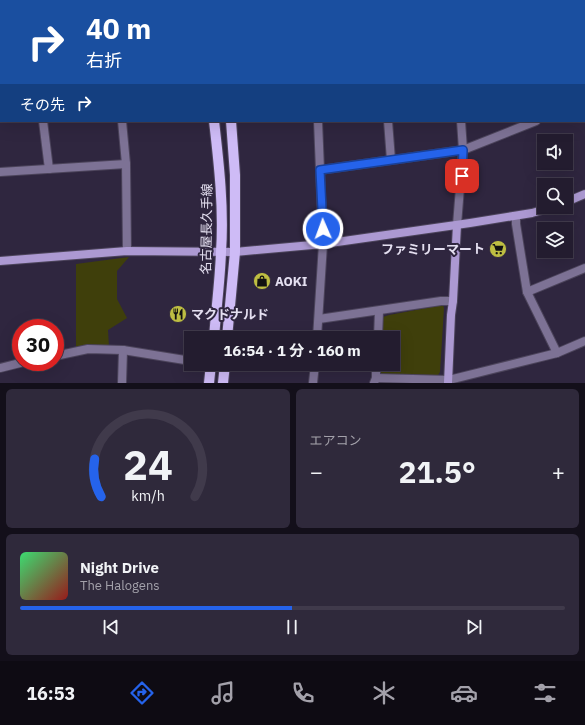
<!DOCTYPE html>
<html lang="ja">
<head>
<meta charset="utf-8">
<style>
	body { margin:0; font-family:"IBM Plex Sans","Noto Sans JP",sans-serif; background:#2f293b; color:#f1f3f6; height:100vh; display:flex; flex-direction:column; font-size:15px; white-space:nowrap }
	* { box-sizing:border-box; margin:0 }
	p { font-size:13px; color:#a3a1aa }
	.icon { flex:none; width:22px; height:22px; fill:none; stroke:currentColor; stroke-width:2; stroke-linecap:round; stroke-linejoin:round }
	.map { position:relative; height:383px; overflow:hidden }
	.drawer { display:flex; flex-direction:column; gap:6px; padding:6px; background:#130f1a; flex:1 }
	.drawer>* { flex:none }
	.hud { position:absolute; left:0px; top:0px; width:585px; height:122px; box-shadow:0 4px 16px #0002,0 0 0 1px #403a4b; background:#1a4fa0; color:#fff; overflow:hidden }
	.fabs { position:absolute; left:537px; top:134px; display:grid; gap:8px }
	.fabs a { display:grid; place-items:center; width:36px; height:36px; border-radius:0px; background:#231c2f; box-shadow:0 4px 16px #0002,0 0 0 1px #403a4b; font-size:20px }
	.speed { position:absolute; left:12px; top:319px; display:flex; gap:8px; font-size:20px; font-weight:700; text-align:center }
	.speed>* { display:grid; place-content:center; width:52px; height:52px; border-radius:50%; background:#231c2f; box-shadow:0 4px 16px #0002,0 0 0 1px #403a4b; line-height:1 }
	.speed .limit { border:6px solid #d22; background:#fff; color:#111 }
	.pin { position:absolute; display:grid; place-items:center; width:34px; height:34px; color:#fff; margin:-17px; border-radius:8px; box-shadow:0 2px 6px #0006 }
	.me { position:absolute; width:44px; margin:-22px; rotate:358deg; stroke-linejoin:round; filter:drop-shadow(0 0 3px #0008) }
	.turn { display:flex; align-items:center; gap:14px; height:84px; padding:0 20px; font-size:18px }
	.turn .icon { width:52px; height:52px; stroke-width:2.5 }
	.turn b { display:block; font-size:28px; line-height:34px }
	.then { display:flex; align-items:center; height:38px; padding:0 20px; background:#0003; gap:8px; font-size:15px }
	.big { font-size:30px; font-weight:700; line-height:1.1 }
	.drawer .tile { flex:1; display:flex; flex-direction:column; justify-content:center; gap:6px; min-width:0; padding:0 14px; border-radius:6px; background:#2f293b }
	.drawer .dial { align-items:center; gap:0 }
	.dial svg { height:104px; overflow:visible; fill:none; stroke:#403a4b; stroke-width:7; stroke-linecap:round; text-anchor:middle }
	.dial text { fill:#f1f3f6; stroke:none }
	.song { display:flex; align-items:center; gap:12px }
	.cover { width:48px; height:48px; border-radius:6px; background:linear-gradient(135deg,hsl(140 70% 55%),hsl(0 70% 35%)) }
	.played { height:4px; border-radius:2px; background:linear-gradient(90deg,#2563eb 50%,#403a4b 50%) }
	.keys { display:flex; justify-content:space-around; direction:ltr }
	.heat { display:flex; justify-content:space-between; align-items:center; font-size:22px; direction:ltr }
	.drawer .tiles { flex:1; display:grid; gap:6px; grid-template-columns:1fr 1fr }
	.tile:last-child { grid-column:span 2 }
	.trip { position:absolute; left:184px; top:331px; width:216px; height:40px; border-radius:0px; background:#231c2f; box-shadow:0 4px 16px #0002,0 0 0 1px #403a4b; font-weight:700; line-height:40px; text-align:center }
	.menu { display:flex; height:64px; justify-content:space-around; align-items:center; background:#0e0b13; color:#a3a1aa }
	.menu .icon { width:28px; height:28px }
	.menu .current { color:#2563eb }
	.menu b { font-size:18px; color:#f1f3f6 }
	.map>svg:first-child { display:block }
	.green { fill:#3f3f0b }
	.lines { fill:none; stroke-linecap:round; stroke-linejoin:round }
	.street-casing { stroke:#4c445b; stroke-width:10 }
	.secondary-casing { stroke:#4c445b; stroke-width:10 }
	.primary-casing { stroke:#4c445b; stroke-width:12 }
	.street { stroke:#7d7295; stroke-width:8 }
	.secondary { stroke:#ac99d2; stroke-width:8 }
	.primary { stroke:#cebbf6; stroke-width:10 }
	.route-casing { stroke:#184099; stroke-width:10 }
	.route { stroke:#2563eb; stroke-width:7 }
	.labels { text-anchor:middle; stroke-width:4; stroke-linejoin:round; paint-order:stroke }
	.street-label { font-size:13px; fill:#e5e0f1; stroke:#2f263f }
	.poi-label { font-size:13px; font-weight:bold; fill:#e5e0f1; stroke:#2f263f; text-anchor:start }
</style>
</head>
<body>
<div class="map">
<svg width="585" height="383" viewBox="0 0 585 383">
	<rect width="100%" height="100%" fill="#2f263f"/>
	<g class="green">
		<polygon points="129,257 117,271 117,299 127,318 108,330 109,347 76,348 76,264"/>
		<polygon points="443,305 444,308 440,372 438,375 378,374 379,364 393,364 393,338 381,338 383,317 389,315"/>
	</g>
	<g class="lines">
		<g class="street-casing">
			<g id="street">
				<polyline points="27,0 28,1"/>
				<polyline points="100,0 100,1"/>
				<polyline points="299,0 299,1"/>
				<polyline points="377,0 377,1"/>
				<polyline points="449,0 449,1"/>
				<polyline points="522,0 522,1"/>
				<polyline points="584,24 585,24"/>
				<polyline points="584,97 585,96"/>
				<polyline points="43,121 49,169"/>
				<polyline points="122,121 126,164 127,251"/>
				<polyline points="388,121 391,160"/>
				<polyline points="320,170 463,150 536,121"/>
				<polyline points="0,172 126,164"/>
				<polyline points="516,216 516,224 527,292 557,353"/>
				<polyline points="457,225 463,150 461,121"/>
				<polyline points="527,292 585,268"/>
				<polyline points="319,319 441,301 453,301"/>
				<polyline points="317,338 323,244 318,121"/>
				<polyline points="378,338 379,311"/>
				<polyline points="55,356 88,349 123,350 191,361"/>
				<polyline points="0,368 24,362"/>
				<polyline points="376,378 449,380 557,353 585,341"/>
				<polyline points="122,383 123,350"/>
				<polyline points="313,383 315,364"/>
				<polyline points="374,383 376,378 376,364"/>
			</g>
		</g>
		<g class="secondary-casing">
			<g id="secondary">
				<polyline points="566,202 585,194"/>
				<polyline points="0,261 127,251 235,252 323,244 470,223 532,213 552,207"/>
				<polyline points="448,383 451,315 453,301 457,225"/>
			</g>
		</g>
		<g class="primary-casing">
			<g id="primary">
				<polyline points="191,0 191,1"/>
				<polyline points="209,0 209,1"/>
				<path d="M214,338c2,-28 6,-57 7,-86 3,-43 -2,-88 -7,-131"/>
				<polyline points="227,338 235,252 235,175 231,121"/>
				<polyline points="209,383 211,364"/>
				<polyline points="223,383 225,364"/>
			</g>
		</g>
		<use href="#street" class="street"/>
		<use href="#secondary" class="secondary"/>
		<use href="#primary" class="primary"/>
	</g>
	<g class="lines">
		<g class="route-casing">
			<polyline id="route" points="323,229 320,170 463,150 462,176"/>
		</g>
		<use href="#route" class="route"/>
	</g>
	<defs>
		<g id="supermarket-disc" transform="scale(0.9)"><circle r="9.5" fill="#bebe42" stroke="#2f263f"/><path d="M-6-5.5h2.5l.6 2H6L4.5 2H-2.5L-4.4-4H-6ZM-1.5 3.2a1.3 1.3 0 1 0 .1 0ZM3 3.2a1.3 1.3 0 1 0 .1 0Z" fill="#111"/></g>
		<g id="shop-disc" transform="scale(0.9)"><circle r="9.5" fill="#bebe42" stroke="#2f263f"/><path d="M-5-2.5h2.3a2.7 3.5 0 0 1 5.4 0H5L5.5 6h-11ZM-1.5-2.5h3a1.5 2.3 0 0 0-3 0Z" fill="#111"/></g>
		<g id="restaurant-disc" transform="scale(0.9)"><circle r="9.5" fill="#bebe42" stroke="#2f263f"/><path d="M-5-6h1v4h1v-4h1v4h1v-4h1v5L-1.5 .5V6h-2V.5L-5-1ZM5-6V6H3V1.5H1.5Q1.5-4 5-6Z" fill="#111"/></g>
	</defs>
	<g fill-rule="evenodd">
		<use href="#supermarket-disc" x="498" y="249"/>
		<use href="#shop-disc" x="262" y="281"/>
		<use href="#restaurant-disc" x="178" y="314"/>
	</g>
	<g class="labels">
		<g class="street-label">
			<text transform="translate(206 229) rotate(-89)" y="5">名古屋長久手線</text>
		</g>
		<g class="poi-label">
			<text x="485" y="254" text-anchor="end">ファミリーマート</text>
			<text x="275" y="286">AOKI</text>
			<text x="191" y="319">マクドナルド</text>
		</g>
	</g>
</svg>
<div class="fabs">
<a><svg class="icon" aria-label="sound" viewBox="0 0 24 24"><path d="M4 9h4l5-4v14l-5-4H4zM17 9q2 3 0 6"/></svg></a>
<a><svg class="icon" aria-label="search" viewBox="0 0 24 24"><circle cx="10" cy="10" r="6"/><path d="M15 15l6 6"/></svg></a>
<a><svg class="icon" aria-label="layers" viewBox="0 0 24 24"><path d="M12 4l9 5-9 5-9-5zM3 14l9 5 9-5"/></svg></a>
</div>
<div class="speed"><div class="limit">30</div></div>
<div class="pin" style="left:462px;top:176px;background:#d93025"><svg class="icon" aria-label="arrive" viewBox="0 0 24 24"><path d="M6 21V4h12l-3 4 3 4H6"/></svg></div>
<svg class="me" style="left:323px;top:229px" viewBox="-20 -20 40 40"><circle r="17" fill="#2563eb" stroke="#fff" stroke-width="3"/><path d="M0-11L8 9 0 5-8 9z" fill="#fff"/></svg>
<div class="trip">16:54 · 1 分 · 160 m</div>
<div class="hud">
<div class="turn"><svg class="icon" aria-label="right" viewBox="0 0 24 24"><path d="M7 20v-9h11M14 6l5 5-5 5"/></svg><div><b>40 m</b>右折</div></div>
<div class="then">その先<svg class="icon" aria-label="right" viewBox="0 0 24 24"><path d="M7 20v-9h11M14 6l5 5-5 5"/></svg></div>
</div>
</div>
<section class="drawer">
<div class="tiles">
<div class="tile dial"><svg viewBox="0 0 100 80">
<path d="M14 69A42 42 0 1 1 86 69"/>
<path d="M14 69A42 42 0 0 1 9 40" stroke="#2563eb"/>
<text x="50" y="56" font-size="32" font-weight="700">24</text>
<text x="50" y="72" font-size="11">km/h</text>
</svg></div>
<div class="tile"><p>エアコン</p>
<div class="heat"><a>−</a><b class="big">21.5°</b><a>+</a></div>
</div>
<div class="tile">
<div class="song"><i class="cover"></i><div><b>Night Drive</b><p>The Halogens</p></div></div>
<div class="played"></div>
<div class="keys"><svg class="icon" aria-label="previous" viewBox="0 0 24 24"><path d="M18 5L8 12l10 7zM5 5v14"/></svg><svg class="icon" aria-label="pause" viewBox="0 0 24 24"><path d="M8 5v14M16 5v14"/></svg><svg class="icon" aria-label="next" viewBox="0 0 24 24"><path d="M6 5l10 7-10 7zM19 5v14"/></svg></div>
</div>
</div>
</section>
<nav class="menu">
<b>16:53</b>
<svg class="icon current" aria-label="directions" viewBox="0 0 24 24"><path d="M12 3l9 9-9 9-9-9zM9 14v-3h6M13 9l2 2-2 2"/></svg>
<svg class="icon" aria-label="music" viewBox="0 0 24 24"><path d="M9 18V5l10-2v13"/><circle cx="6" cy="18" r="3"/><circle cx="16" cy="16" r="3"/></svg>
<svg class="icon" aria-label="phone" viewBox="0 0 24 24"><path d="M5 4h4l2 5-3 2q2 4 5 5l2-3 5 2v4C11 20 4 13 5 4z"/></svg>
<svg class="icon" aria-label="climate" viewBox="0 0 24 24"><path d="M12 3v18M4 7l16 10M4 17L20 7"/></svg>
<svg class="icon" aria-label="car" viewBox="0 0 24 24"><path d="M5 17H2v-5l4-1 3-4h7l3 4 3 1v5h-3M9 17h6M6 11h13"/><circle cx="7" cy="17" r="2"/><circle cx="17" cy="17" r="2"/></svg>
<svg class="icon" aria-label="filters" viewBox="0 0 24 24"><path d="M4 7h16M4 17h16"/><circle cx="9" cy="7" r="2"/><circle cx="15" cy="17" r="2"/></svg>
</nav>
</body>
</html>
